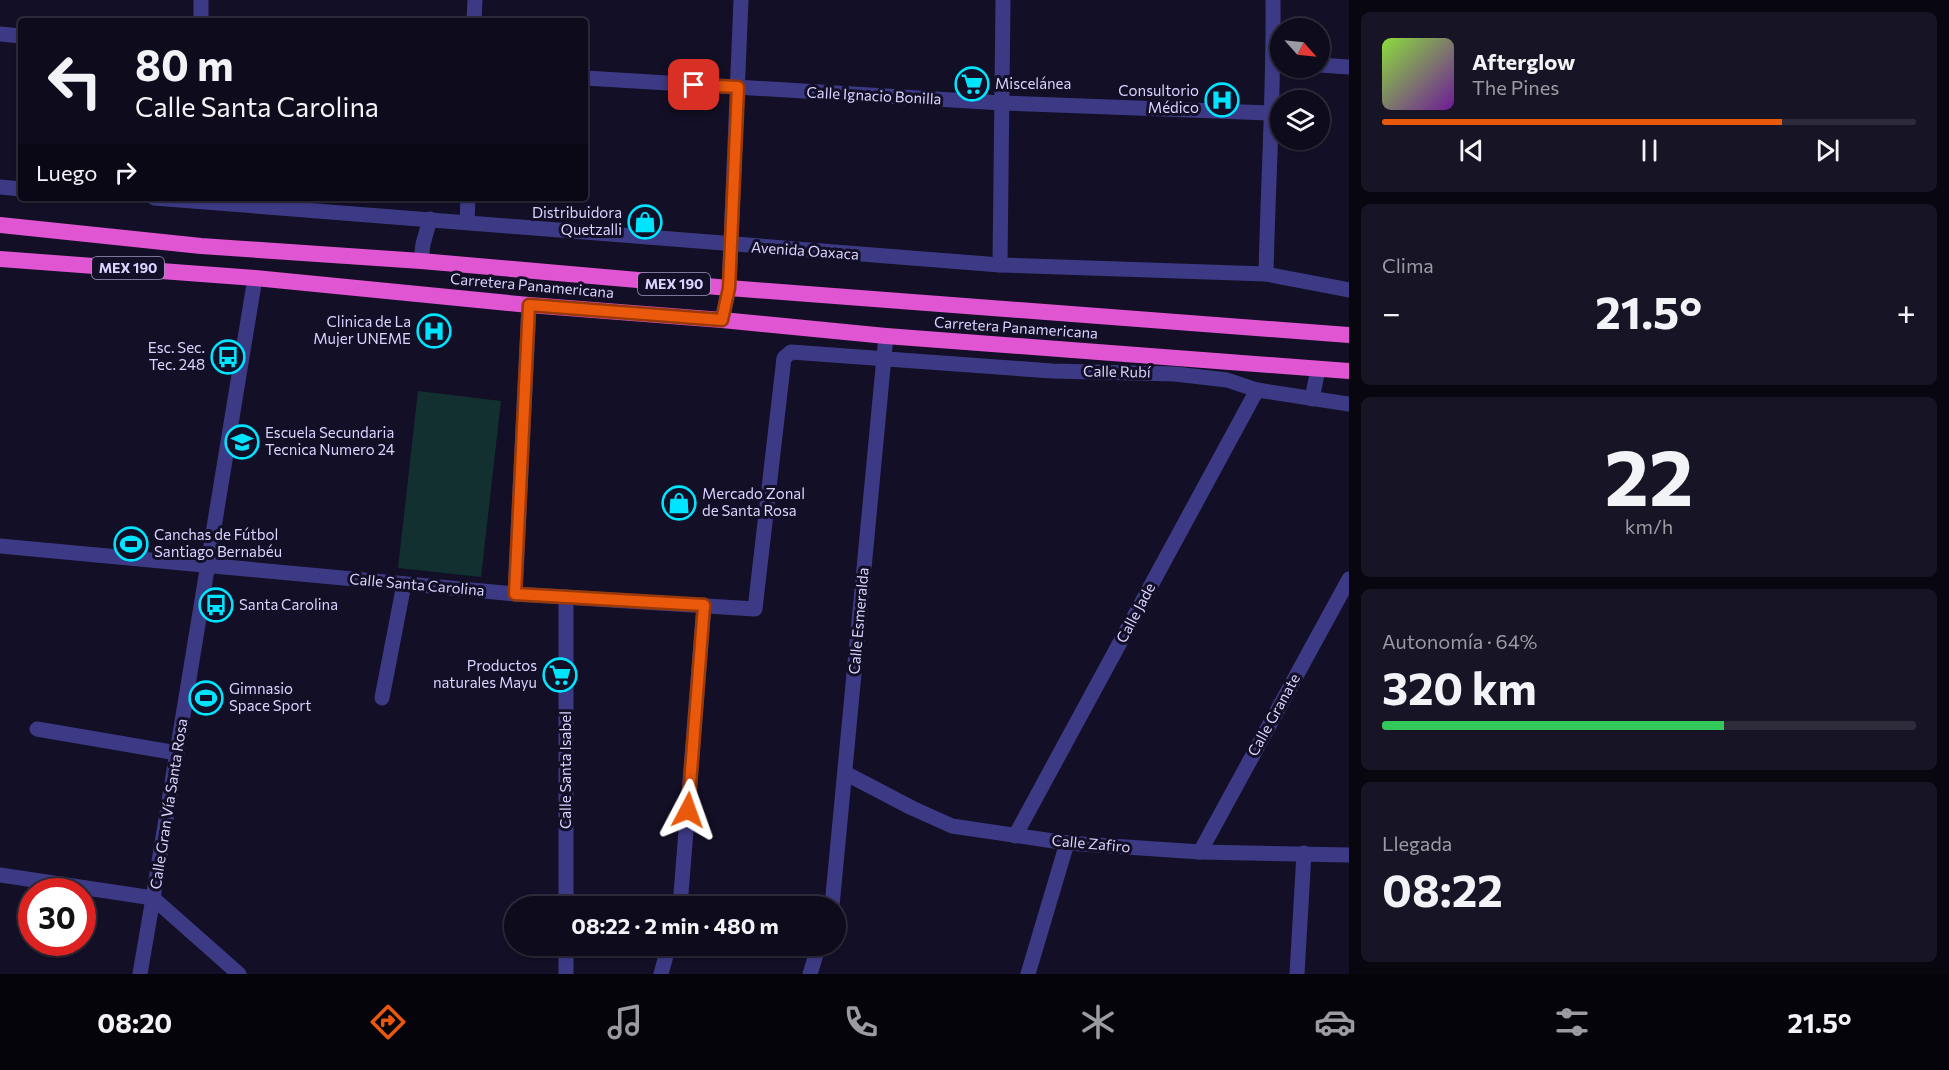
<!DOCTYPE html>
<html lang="es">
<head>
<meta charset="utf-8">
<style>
	body { margin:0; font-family:Commissioner,sans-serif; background:#171425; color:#f1f3f6; height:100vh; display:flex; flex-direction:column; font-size:22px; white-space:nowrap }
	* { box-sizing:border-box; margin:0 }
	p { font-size:20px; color:#9b9ba3 }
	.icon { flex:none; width:33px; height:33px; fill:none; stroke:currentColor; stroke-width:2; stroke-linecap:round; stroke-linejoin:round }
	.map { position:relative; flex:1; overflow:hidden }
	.panel { display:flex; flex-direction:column; gap:12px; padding:12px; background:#08060f; width:600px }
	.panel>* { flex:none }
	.guide { position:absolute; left:18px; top:18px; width:570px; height:183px; border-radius:6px; box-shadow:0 2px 4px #0004,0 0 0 2px #2e2b3b; background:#0e0b1c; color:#f1f3f6; overflow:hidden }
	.needle { width:39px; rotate:117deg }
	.tools { position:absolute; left:1270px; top:18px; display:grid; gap:12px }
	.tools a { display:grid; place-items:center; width:60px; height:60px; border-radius:50%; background:#0e0b1c; box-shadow:0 2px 4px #0004,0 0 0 2px #2e2b3b; font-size:30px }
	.speed { position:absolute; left:18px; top:878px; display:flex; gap:12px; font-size:30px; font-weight:700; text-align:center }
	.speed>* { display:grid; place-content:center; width:78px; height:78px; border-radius:50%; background:#0e0b1c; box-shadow:0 2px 4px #0004,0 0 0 2px #2e2b3b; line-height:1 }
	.speed .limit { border:9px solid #d22; background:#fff; color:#111 }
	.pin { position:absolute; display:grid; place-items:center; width:51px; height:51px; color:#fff; margin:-26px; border-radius:12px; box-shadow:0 3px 9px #0006 }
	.me { position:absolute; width:66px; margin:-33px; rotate:4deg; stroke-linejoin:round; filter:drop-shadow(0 0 4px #0008) }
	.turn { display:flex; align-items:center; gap:21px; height:126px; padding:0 18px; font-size:27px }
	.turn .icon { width:78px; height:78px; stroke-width:2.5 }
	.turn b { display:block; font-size:42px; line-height:51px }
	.then { display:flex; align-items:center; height:57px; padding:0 18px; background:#0003; gap:12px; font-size:22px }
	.big { font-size:45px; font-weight:700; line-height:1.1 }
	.panel .widget { flex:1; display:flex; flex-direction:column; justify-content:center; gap:9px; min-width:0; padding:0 21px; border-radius:9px; background:#171425 }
	.panel .dial { align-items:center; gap:0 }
	.dial b { font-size:78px; line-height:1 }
	.song { display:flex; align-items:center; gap:18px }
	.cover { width:72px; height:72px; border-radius:9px; background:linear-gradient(135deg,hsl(90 70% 55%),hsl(280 70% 35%)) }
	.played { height:6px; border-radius:3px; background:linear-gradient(90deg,#ea580c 75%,#2e2b3b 75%) }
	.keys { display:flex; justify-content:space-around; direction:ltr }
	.heat { display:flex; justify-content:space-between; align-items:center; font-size:33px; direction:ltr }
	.charge { height:9px; border-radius:4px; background:linear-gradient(90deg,#34c759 64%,#2e2b3b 0) }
	.trip { position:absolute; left:504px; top:896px; width:342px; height:60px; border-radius:30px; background:#0e0b1c; box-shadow:0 2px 4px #0004,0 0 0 2px #2e2b3b; font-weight:700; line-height:60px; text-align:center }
	.dock { display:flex; height:96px; justify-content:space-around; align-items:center; background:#06040b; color:#9b9ba3 }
	.dock .icon { width:42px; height:42px }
	.dock .current { color:#ea580c }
	.dock b { font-size:27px; color:#f1f3f6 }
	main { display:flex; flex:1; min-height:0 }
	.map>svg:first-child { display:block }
	.green { fill:#12302f }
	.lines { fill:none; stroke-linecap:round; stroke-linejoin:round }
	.minor { stroke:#3d3a85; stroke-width:15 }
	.tertiary { stroke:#3d3a85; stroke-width:15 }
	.trunk { stroke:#e055d1; stroke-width:16 }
	.route-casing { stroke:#983908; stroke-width:15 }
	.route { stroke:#ea580c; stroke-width:10 }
	.labels { text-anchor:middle; stroke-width:6; stroke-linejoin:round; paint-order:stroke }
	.shield { fill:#130f26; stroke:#9e99be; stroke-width:1.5 }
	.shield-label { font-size:14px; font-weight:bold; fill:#d9d4ff }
	.poi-label { font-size:15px; fill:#d9d4ff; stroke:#130f26; text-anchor:start }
	.street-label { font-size:15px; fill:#d9d4ff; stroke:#130f26 }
</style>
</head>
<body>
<main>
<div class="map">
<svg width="1349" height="974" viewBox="0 0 1349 974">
	<rect width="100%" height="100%" fill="#130f26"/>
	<polygon class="green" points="418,391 501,401 481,577 398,568"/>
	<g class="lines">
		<g class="minor">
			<polyline points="201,0 201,21"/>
			<polyline points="474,21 475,0"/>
			<polyline points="0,34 21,36"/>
			<polyline points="1320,65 1349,67"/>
			<polyline points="585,78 1002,103 1270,113"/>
			<polyline points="0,187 21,189"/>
			<polyline points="154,198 1000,265 1266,274 1349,290"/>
			<polyline points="467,222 468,198"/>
			<polyline points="421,261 423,244 430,219"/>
			<polyline points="1000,265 1003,0"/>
			<path d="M1266,274c2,-91 8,-183 7,-274"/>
			<polyline points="722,320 729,288 741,0"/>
			<polyline points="1312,399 1318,369"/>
			<polyline points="0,546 515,594 755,609 784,358 791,352 1052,371 1175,374 1227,380 1257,390 1349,404"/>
			<polyline points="515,594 529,305"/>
			<polyline points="566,597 566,906"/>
			<polyline points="382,698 404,584"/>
			<polyline points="37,729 177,753"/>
			<polyline points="845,773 912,808 952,826 1067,843 1200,852 1349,855"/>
			<polyline points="1015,836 1257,390"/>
			<polyline points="1200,852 1349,579"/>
			<polyline points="0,875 153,898 140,974"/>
			<polyline points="680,906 704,605"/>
			<polyline points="566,974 566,945"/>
			<polyline points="661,974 669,945"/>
			<polyline points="1028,974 1067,843"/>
			<polyline points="1297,974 1304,853"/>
		</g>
		<g class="tertiary">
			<polyline points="832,906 886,336"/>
			<polyline points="239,974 153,898 255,278"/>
			<polyline points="810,974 819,945"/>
		</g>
		<g class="trunk">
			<polyline points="0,225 201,246 421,261 729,288 1349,335"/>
			<polyline points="0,259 255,278 529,305 722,320 886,336 1349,371"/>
		</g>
	</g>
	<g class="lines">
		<g class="route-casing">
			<polyline id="route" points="688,810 704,605 515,594 529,305 722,320 729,288 738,87 694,85"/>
		</g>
		<use href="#route" class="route"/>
	</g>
	<defs>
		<g id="supermarket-ring" transform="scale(1.725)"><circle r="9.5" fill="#130f26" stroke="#00e5ff" stroke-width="1.5"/><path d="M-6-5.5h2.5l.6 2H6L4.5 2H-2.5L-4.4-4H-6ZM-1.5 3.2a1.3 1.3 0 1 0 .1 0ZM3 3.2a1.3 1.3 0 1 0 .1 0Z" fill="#00e5ff"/></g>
		<g id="hospital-ring" transform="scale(1.725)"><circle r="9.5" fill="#130f26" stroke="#00e5ff" stroke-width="1.5"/><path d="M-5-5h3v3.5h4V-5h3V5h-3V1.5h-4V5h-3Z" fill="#00e5ff"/></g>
		<g id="shop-ring" transform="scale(1.725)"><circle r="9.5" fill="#130f26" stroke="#00e5ff" stroke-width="1.5"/><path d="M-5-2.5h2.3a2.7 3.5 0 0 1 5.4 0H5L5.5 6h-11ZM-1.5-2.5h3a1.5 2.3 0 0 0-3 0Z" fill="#00e5ff"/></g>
		<g id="bus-ring" transform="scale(1.725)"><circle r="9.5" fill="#130f26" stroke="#00e5ff" stroke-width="1.5"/><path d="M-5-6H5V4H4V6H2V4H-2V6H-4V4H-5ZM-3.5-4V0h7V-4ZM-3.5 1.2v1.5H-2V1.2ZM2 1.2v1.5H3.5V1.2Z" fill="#00e5ff"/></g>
		<g id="school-ring" transform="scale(1.725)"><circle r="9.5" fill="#130f26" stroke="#00e5ff" stroke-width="1.5"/><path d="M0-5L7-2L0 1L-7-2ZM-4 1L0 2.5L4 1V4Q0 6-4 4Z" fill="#00e5ff"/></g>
		<g id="stadium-ring" transform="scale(1.725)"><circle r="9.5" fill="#130f26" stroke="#00e5ff" stroke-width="1.5"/><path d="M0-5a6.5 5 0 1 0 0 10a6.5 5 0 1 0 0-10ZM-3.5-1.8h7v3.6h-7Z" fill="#00e5ff"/></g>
	</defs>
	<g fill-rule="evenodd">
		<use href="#supermarket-ring" x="972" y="84"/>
		<use href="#hospital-ring" x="1222" y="100"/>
		<use href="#shop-ring" x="645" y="222"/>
		<use href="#hospital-ring" x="434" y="331"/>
		<use href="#bus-ring" x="228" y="357"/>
		<use href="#school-ring" x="242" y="442"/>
		<use href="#shop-ring" x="679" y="503"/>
		<use href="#stadium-ring" x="131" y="544"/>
		<use href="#bus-ring" x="216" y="605"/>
		<use href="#supermarket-ring" x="560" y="675"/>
		<use href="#stadium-ring" x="206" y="698"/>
	</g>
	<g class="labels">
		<g class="shield">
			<rect x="92" y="257" width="72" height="22" rx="4.5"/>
			<rect x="638" y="273" width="72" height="22" rx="4.5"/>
		</g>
		<g class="shield-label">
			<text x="128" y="273">MEX 190</text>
			<text x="674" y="289">MEX 190</text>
		</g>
		<g class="poi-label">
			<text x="995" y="89">Miscelánea</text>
			<text x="1199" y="96" text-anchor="end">Consultorio<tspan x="1199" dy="17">Médico</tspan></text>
			<text x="622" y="218" text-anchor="end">Distribuidora<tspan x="622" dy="17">Quetzalli</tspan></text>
			<text x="411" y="327" text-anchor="end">Clinica de La<tspan x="411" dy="17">Mujer UNEME</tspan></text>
			<text x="205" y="353" text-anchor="end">Esc. Sec.<tspan x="205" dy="17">Tec. 248</tspan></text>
			<text x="265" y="438">Escuela Secundaria<tspan x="265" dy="17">Tecnica Numero 24</tspan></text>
			<text x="702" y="499">Mercado Zonal<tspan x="702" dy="17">de Santa Rosa</tspan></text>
			<text x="154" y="540">Canchas de Fútbol<tspan x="154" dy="17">Santiago Bernabéu</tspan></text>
			<text x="239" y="610">Santa Carolina</text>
			<text x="537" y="671" text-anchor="end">Productos<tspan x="537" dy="17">naturales Mayu</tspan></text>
			<text x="229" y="694">Gimnasio<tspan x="229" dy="17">Space Sport</tspan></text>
		</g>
		<g class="street-label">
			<text transform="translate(874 96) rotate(3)" y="5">Calle Ignacio Bonilla</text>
			<text transform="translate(805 251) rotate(4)" y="5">Avenida Oaxaca</text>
			<text transform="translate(532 286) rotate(5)" y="5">Carretera Panamericana</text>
			<text transform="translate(1016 328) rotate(4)" y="5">Carretera Panamericana</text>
			<text transform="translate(1117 372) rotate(1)" y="5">Calle Rubí</text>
			<text transform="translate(417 585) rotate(5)" y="5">Calle Santa Carolina</text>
			<text transform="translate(1136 613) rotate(-62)" y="5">Calle Jade</text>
			<text transform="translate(859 621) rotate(-85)" y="5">Calle Esmeralda</text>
			<text transform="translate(1274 715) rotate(-61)" y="5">Calle Granate</text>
			<text transform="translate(566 770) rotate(-90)" y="5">Calle Santa Isabel</text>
			<text transform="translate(169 804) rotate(-81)" y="5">Calle Gran Vía Santa Rosa</text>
			<text transform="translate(1091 844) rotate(5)" y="5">Calle Zafiro</text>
		</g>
	</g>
</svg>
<div class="tools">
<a><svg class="needle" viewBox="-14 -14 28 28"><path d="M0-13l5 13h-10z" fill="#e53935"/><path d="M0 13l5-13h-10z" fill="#9b9ba3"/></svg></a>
<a><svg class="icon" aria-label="layers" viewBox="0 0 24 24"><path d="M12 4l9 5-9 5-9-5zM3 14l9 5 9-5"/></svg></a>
</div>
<div class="speed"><div class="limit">30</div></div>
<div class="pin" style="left:694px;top:85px;background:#d93025"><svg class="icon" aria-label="arrive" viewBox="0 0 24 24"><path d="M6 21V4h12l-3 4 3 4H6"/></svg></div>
<svg class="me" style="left:688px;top:810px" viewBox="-20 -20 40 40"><path d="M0-17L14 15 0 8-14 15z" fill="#ea580c" stroke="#fff" stroke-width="4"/></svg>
<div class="trip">08:22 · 2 min · 480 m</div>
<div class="guide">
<div class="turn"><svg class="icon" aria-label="left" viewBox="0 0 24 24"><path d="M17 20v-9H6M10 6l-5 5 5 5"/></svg><div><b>80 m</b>Calle Santa Carolina</div></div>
<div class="then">Luego<svg class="icon" aria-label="right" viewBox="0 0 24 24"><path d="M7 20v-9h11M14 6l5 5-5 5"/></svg></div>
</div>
</div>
<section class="panel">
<div class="widget">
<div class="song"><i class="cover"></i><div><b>Afterglow</b><p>The Pines</p></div></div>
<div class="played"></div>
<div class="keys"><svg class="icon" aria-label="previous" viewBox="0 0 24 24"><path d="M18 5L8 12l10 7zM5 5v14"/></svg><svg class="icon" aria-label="pause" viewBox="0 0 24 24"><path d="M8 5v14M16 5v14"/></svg><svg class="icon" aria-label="next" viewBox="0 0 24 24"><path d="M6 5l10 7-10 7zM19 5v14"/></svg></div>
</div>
<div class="widget"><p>Clima</p>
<div class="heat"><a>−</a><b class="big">21.5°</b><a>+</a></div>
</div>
<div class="widget dial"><b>22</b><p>km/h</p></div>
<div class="widget"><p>Autonomía · 64%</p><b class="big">320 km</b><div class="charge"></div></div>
<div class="widget"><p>Llegada</p><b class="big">08:22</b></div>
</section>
</main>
<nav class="dock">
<b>08:20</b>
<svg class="icon current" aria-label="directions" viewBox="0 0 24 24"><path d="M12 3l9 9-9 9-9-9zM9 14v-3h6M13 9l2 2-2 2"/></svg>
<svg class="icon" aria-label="music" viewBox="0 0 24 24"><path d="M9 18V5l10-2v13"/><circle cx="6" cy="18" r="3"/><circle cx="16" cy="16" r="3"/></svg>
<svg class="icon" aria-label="phone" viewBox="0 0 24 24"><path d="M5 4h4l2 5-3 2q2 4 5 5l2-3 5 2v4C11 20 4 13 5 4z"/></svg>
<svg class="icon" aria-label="climate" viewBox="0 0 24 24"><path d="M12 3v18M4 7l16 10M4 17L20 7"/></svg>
<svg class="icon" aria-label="car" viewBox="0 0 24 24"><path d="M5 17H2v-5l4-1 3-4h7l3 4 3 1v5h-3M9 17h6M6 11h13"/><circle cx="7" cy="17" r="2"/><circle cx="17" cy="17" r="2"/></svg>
<svg class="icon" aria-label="filters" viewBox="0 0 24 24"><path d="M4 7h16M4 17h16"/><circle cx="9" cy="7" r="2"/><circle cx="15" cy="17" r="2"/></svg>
<b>21.5°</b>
</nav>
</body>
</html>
